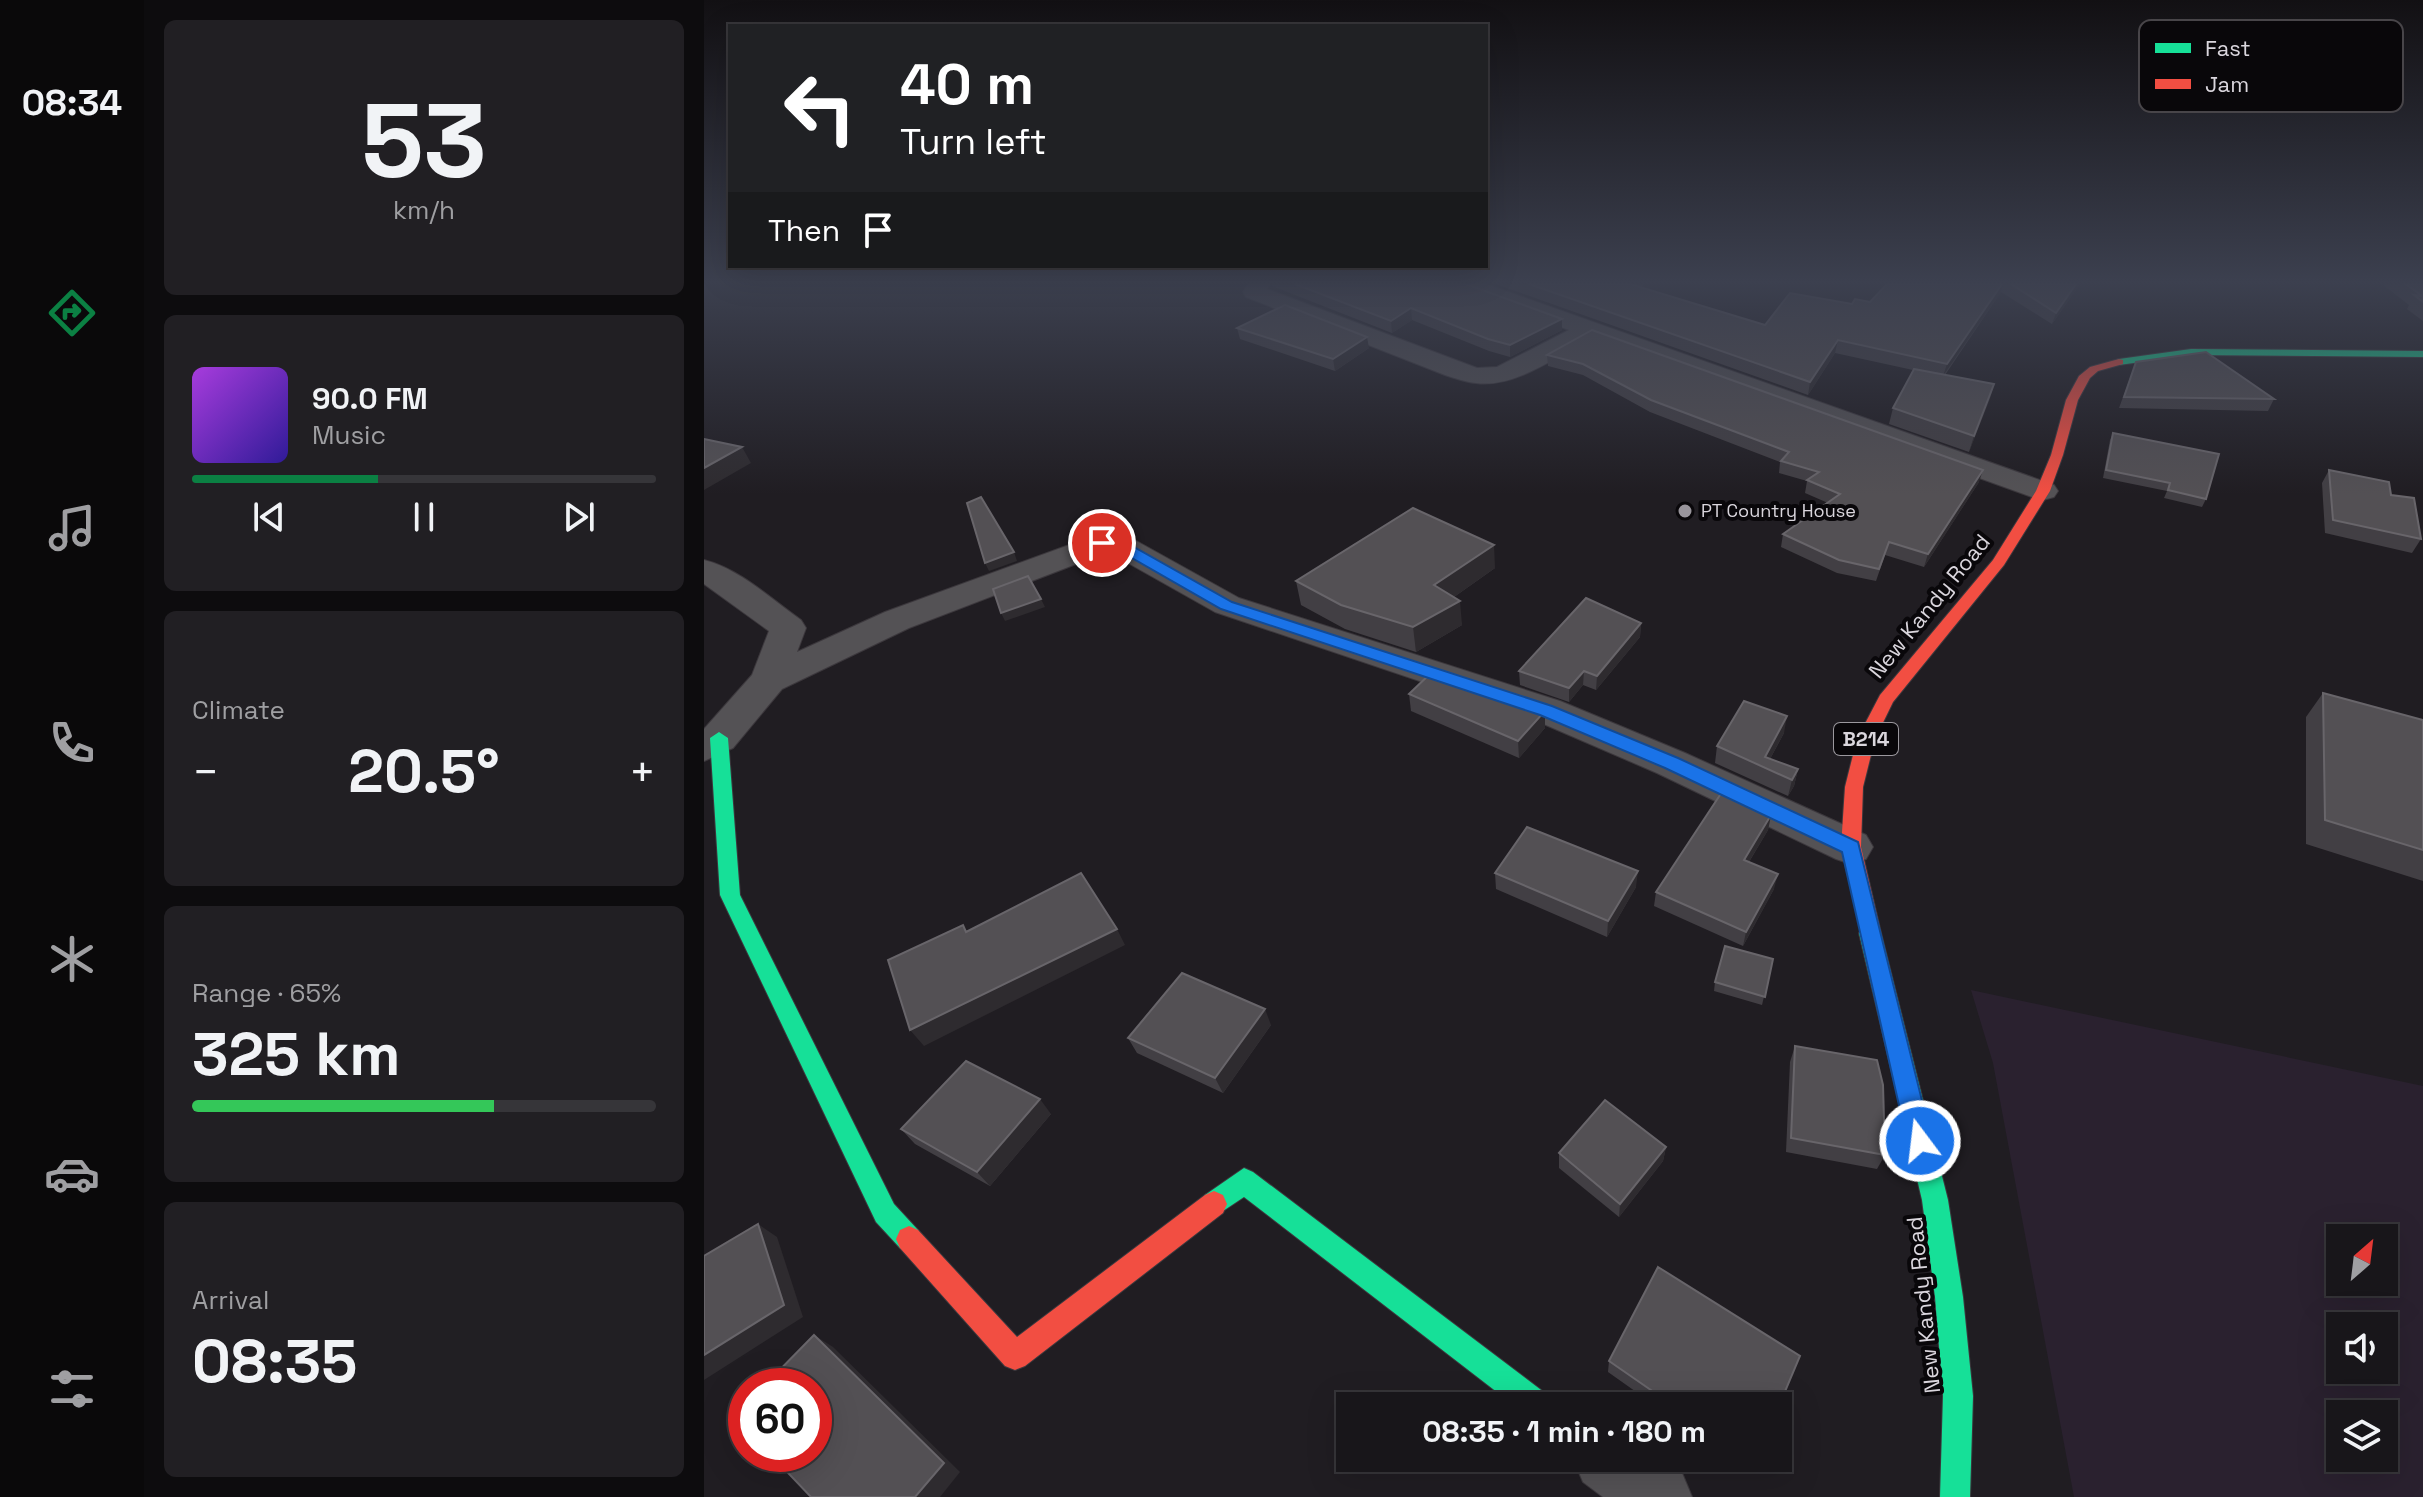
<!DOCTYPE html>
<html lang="en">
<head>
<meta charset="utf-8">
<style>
	body { margin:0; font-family:"Space Grotesk",sans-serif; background:#211f23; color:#f1f3f6; height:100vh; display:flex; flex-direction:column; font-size:30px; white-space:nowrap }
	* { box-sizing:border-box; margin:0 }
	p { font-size:26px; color:#9f9fa2 }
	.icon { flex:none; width:44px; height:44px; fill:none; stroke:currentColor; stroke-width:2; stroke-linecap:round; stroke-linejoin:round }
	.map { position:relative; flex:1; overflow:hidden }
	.sheet { display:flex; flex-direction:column; gap:20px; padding:20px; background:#0d0c0e; width:560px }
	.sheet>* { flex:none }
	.guide { position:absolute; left:24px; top:24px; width:760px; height:244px; border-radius:0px; box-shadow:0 8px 32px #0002,0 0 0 2px #363539; background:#202124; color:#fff; overflow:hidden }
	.needle { width:52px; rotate:28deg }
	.buttons { position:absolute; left:1622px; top:1224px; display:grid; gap:16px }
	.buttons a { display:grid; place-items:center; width:72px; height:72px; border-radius:0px; background:#18161a; box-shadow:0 8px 32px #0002,0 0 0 2px #363539; font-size:40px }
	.speed { position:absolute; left:24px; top:1368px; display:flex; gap:16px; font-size:40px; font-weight:700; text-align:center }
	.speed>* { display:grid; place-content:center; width:104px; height:104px; border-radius:50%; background:#18161a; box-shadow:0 8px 32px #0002,0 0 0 2px #363539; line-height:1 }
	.speed .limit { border:12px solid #d22; background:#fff; color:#111 }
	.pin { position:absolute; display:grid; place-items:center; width:68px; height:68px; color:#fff; margin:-34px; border:4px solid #fff; border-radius:50%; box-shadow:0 2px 8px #0007 }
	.me { position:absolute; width:88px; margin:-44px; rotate:345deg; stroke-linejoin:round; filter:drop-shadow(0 0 6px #0008) }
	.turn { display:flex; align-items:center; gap:28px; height:168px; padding:0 40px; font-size:36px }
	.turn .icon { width:104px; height:104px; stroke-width:2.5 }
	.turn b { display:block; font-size:56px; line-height:68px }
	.then { display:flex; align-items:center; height:76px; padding:0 40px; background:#0003; gap:16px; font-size:30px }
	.big { font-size:60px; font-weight:600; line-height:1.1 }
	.sheet .card { flex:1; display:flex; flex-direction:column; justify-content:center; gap:12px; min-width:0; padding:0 28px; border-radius:12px; background:#211f23 }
	.sheet .dial { align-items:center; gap:0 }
	.dial b { font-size:104px; line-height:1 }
	.song { display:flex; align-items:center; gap:24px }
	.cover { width:96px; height:96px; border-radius:12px; background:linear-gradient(135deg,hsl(280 70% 55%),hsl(250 70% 35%)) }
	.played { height:8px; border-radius:4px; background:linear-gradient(90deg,#0b8043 40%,#363539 40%) }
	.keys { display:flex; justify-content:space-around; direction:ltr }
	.heat { display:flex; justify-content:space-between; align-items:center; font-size:44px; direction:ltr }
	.charge { height:12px; border-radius:6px; background:linear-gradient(90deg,#34c759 65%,#363539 0) }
	.trip { position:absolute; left:632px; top:1392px; width:456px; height:80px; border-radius:0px; background:#18161a; box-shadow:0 8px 32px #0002,0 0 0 2px #363539; font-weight:600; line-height:80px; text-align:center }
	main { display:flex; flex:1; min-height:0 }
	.tabs { display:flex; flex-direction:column; width:144px; justify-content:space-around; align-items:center; background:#0a090a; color:#9f9fa2 }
	.tabs .icon { width:56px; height:56px }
	.tabs .active { color:#0b8043 }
	.tabs b { font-size:36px; color:#f1f3f6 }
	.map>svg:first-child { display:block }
	.built { fill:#2a212f; fill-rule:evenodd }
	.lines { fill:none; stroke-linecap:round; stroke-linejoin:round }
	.street-casing { stroke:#3c383d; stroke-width:2 }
	.fast-casing { stroke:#3c383d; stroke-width:2 }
	.jam-casing { stroke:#3c383d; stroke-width:2 }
	.street { fill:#545255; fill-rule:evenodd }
	.fast { fill:#16e098; fill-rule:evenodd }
	.jam { fill:#f24e42; fill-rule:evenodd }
	.wall { fill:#423f44 }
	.shaded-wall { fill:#2e2b2f }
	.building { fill:#535054; stroke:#68656a; stroke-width:2 }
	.route { fill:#1a73e8; stroke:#114b97; stroke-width:2 }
	.poi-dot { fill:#99959c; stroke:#09070a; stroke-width:3 }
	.labels { text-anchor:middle; stroke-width:8; stroke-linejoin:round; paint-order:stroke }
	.far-poi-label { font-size:18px; fill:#dad6dd; stroke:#09070a; text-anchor:start }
	.shield { fill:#09070a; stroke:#9b989e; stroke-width:2 }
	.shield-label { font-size:20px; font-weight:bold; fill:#dad6dd }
	.street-label { font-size:22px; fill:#dad6dd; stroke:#09070a }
	.key { fill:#09070a; stroke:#484549; stroke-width:2 }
	.key-label { font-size:22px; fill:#dad6dd }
</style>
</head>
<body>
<main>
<nav class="tabs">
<b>08:34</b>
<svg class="icon active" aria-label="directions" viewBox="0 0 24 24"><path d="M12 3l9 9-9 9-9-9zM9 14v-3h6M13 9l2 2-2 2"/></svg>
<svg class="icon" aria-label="music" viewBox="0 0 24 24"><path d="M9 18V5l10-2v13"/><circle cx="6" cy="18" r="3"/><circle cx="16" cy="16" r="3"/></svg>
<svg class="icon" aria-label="phone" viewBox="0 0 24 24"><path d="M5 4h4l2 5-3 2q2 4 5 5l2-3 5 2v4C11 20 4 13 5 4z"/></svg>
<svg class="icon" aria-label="climate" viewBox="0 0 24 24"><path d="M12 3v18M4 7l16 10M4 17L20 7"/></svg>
<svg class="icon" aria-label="car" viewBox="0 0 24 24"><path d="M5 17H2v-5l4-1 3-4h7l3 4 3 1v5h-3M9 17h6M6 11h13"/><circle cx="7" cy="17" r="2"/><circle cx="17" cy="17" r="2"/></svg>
<svg class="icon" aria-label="filters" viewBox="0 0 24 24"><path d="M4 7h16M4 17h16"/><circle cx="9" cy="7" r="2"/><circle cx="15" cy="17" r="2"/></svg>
</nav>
<section class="sheet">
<div class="card dial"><b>53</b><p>km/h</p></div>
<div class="card">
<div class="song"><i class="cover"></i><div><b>90.0 FM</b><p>Music</p></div></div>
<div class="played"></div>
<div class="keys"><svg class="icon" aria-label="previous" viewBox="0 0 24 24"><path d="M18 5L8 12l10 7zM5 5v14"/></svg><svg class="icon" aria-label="pause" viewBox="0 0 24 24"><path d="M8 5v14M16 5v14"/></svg><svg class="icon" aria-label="next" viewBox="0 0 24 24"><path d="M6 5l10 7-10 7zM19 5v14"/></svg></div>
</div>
<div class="card"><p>Climate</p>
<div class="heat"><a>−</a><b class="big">20.5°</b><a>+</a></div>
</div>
<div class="card"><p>Range · 65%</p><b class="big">325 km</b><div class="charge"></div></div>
<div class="card"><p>Arrival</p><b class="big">08:35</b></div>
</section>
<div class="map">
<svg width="1719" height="1497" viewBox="0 0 1719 1497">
	<rect width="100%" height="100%" fill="#201d22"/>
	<path class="built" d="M1267,990l452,96v411h-349l-81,-434zM1636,1238h44v44h-44zM1636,1326h44v44h-44zM1636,1414h44v44h-44z"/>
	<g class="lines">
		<g class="street-casing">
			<g id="street">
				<path d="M544,284h22l-3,5 210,79 20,-1 72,-37 -113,-41 -3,-5h33l568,201 4,6 -4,6 -11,3 -11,-3 -441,-159c-34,18 -75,50 -115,45 -11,-1 -21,-5 -31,-8l-199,-78 -3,-5z"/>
				<path d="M398,533l29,5 108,60 321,103 125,52 181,82 7,12 -7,12 -15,5 -15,-5 -179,-86 -125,-54 -317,-107 -103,-58 -7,-1 -196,75 -127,61 -49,59 -29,13v-32l48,-54 17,-44 -65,-47v-24c36,9 67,39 97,60l5,8 -9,24 88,-40z"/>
				<polygon points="869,1458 959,1458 978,1473 988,1497 899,1497 879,1482"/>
			</g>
		</g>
		<g class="fast-casing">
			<g id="fast">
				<polygon points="1487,349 1719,351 1719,357 1487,355 1415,365 1409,362 1415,359"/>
				<polygon points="15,732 24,738 36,895 190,1204 214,1230 218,1239 214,1248 205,1252 196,1248 172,1222 16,895 6,738"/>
				<polygon points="1166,924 1173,927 1177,933 1244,1200 1259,1297 1269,1396 1266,1497 1236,1497 1239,1396 1231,1297 1218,1200 1155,933 1159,927"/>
				<polygon points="540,1168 549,1172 845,1396 850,1406 811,1406 540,1197 510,1217 501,1213 497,1204 501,1195"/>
			</g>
		</g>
		<g class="jam-casing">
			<g id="jam">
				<polygon points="1415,359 1419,360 1419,364 1394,371 1386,378 1374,400 1359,455 1346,491 1300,565 1189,702 1171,739 1159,787 1157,847 1177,933 1173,939 1166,942 1159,939 1137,847 1141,787 1153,739 1176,695 1289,560 1332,491 1347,455 1362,400 1375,376 1386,367"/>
				<polygon points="510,1191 519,1195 523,1204 519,1213 321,1366 311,1370 301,1366 196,1248 192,1239 196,1230 205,1226 214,1230 313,1337 501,1195"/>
			</g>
		</g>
		<use href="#street" class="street"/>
		<use href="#fast" class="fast"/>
		<use href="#jam" class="jam"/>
	</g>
	<g class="wall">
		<polygon points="568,284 762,284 858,330 806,357 785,351 708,320 688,333 568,286"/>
		<polygon points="792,284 941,284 936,288 1061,325 1148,304 1166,302 1183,284 1376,284 1348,324 1297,292 1241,375 1290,384 1265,452 1185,424 1189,408 1209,370 1131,353 1104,395"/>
		<polygon points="1678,284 1719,284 1719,321 1703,309 1705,305"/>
		<polygon points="533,328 665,348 631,371 536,339"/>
		<polygon points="888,330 1275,482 1220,567 1181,555 1172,581 1133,573 1077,547 1079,534 1124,503 1101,493 1103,481 1075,473 1076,462 946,412 879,375 844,366 843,355"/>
		<polygon points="1432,362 1570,399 1564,411 1415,408"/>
		<polygon points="1409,433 1502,499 1498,507 1460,498 1463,491 1399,478 1406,440"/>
		<polygon points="1625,470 1687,495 1717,539 1708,553 1621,533 1618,483"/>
		<polygon points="791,568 750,597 758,625 712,652 641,629 597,605 592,581"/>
		<polygon points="937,623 936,637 892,690 879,685 865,702 816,685 815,671"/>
		<polygon points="1619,693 1719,720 1719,881 1602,844 1602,717"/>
		<polygon points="705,694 841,711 841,728 815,758 707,711"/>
		<polygon points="1080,733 1066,759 1094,769 1090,786 1084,796 1011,763 1013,746"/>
		<polygon points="1067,815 1064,830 1045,862 1070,889 1039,946 950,906 952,892"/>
		<polygon points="791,873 932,887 903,937 792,889"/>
		<polygon points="1069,959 1058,1005 1010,991 1011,982"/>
		<polygon points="567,1025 519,1093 433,1053 424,1038"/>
		<polygon points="1091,1046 1181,1155 1173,1169 1082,1152 1086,1062"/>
		<polygon points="347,1114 286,1186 211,1144 197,1129"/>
		<polygon points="962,1147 959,1161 915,1217 855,1168 855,1153"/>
		<polygon points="905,1361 1074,1406 952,1406 904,1372"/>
		<polygon points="1027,1458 1053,1458 1046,1471"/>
	</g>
	<g class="shaded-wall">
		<polygon points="1298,284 1299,284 1297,292 1239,376 1243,364"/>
		<polygon points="1372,284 1376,284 1348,324 1352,313"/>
		<polygon points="707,308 708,320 688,333 687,321"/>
		<polygon points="858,319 858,330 806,357 806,345"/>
		<polygon points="663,337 665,348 631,371 629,359"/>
		<polygon points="1134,340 1131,353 1104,395 1106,382"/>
		<polygon points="1290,384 1286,399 1265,452 1270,436"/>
		<polygon points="38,447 47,463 0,490 0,468"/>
		<polygon points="1279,470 1275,482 1220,567 1224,554"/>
		<polygon points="790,545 791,568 733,609 730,585"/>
		<polygon points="310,552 313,561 285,571 281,563"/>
		<polygon points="337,599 341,607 301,621 297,613"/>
		<polygon points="756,601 758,625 712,652 709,627"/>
		<polygon points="937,623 936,637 892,690 893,676"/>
		<polygon points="880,671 879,685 865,702 865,688"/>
		<polygon points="841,711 841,728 815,758 814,741"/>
		<polygon points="1083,716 1080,733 1061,768 1061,757"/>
		<polygon points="1094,769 1090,786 1084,796 1088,780"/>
		<polygon points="1067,815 1064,830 1037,875 1040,860"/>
		<polygon points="934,871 932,887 903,937 904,921"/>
		<polygon points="1074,874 1070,889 1039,946 1042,932"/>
		<polygon points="413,929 421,945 220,1046 206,1030"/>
		<polygon points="561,1009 567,1025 519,1093 511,1078"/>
		<polygon points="336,1099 347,1114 286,1186 273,1172"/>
		<polygon points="962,1147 959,1161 915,1217 916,1204"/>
		<polygon points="54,1224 73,1237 99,1317 0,1380 0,1355"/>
		<polygon points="110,1335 129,1347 256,1472 236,1497 211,1497"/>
	</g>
	<g class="building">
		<polygon points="591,284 762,284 858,319 806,345 784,339 707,308 687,321"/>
		<polygon points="825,284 926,284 1061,325 1086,293 1148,304 1151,299 1166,302 1183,284 1298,284 1243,364 1134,340 1106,382"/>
		<polygon points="1307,284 1372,284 1352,313"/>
		<polygon points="1702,284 1719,284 1719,302 1710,295 1718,296"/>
		<polygon points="581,305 663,337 629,359 533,328"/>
		<polygon points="888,330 1279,470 1224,554 1185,542 1175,569 1135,560 1079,534 1136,494 1103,480 1115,472 1077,461 1085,452 947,400 879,364 843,355"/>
		<polygon points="1502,352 1570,399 1420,397 1432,362"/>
		<polygon points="1210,369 1290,384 1270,436 1189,408"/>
		<polygon points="1409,433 1515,454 1502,499 1464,490 1466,483 1402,470"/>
		<polygon points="0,439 38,447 0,468"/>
		<polygon points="1625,470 1685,482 1687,495 1710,498 1717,539 1629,520"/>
		<polygon points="277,497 310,552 281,563 263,503"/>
		<polygon points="709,508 790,545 730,585 756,601 709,627 637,605 592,581"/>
		<polygon points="324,576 337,599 297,613 289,589"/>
		<polygon points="882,598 937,623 893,676 880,671 865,688 815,671"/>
		<polygon points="728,672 841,711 814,741 705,694"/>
		<polygon points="1619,693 1719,720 1719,850 1621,820"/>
		<polygon points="1040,701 1083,716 1061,757 1094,769 1088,780 1013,746"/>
		<polygon points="1018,792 1067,815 1040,860 1074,874 1042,932 952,892"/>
		<polygon points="823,827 934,871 904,921 791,873"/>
		<polygon points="377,873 413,929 206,1030 184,960 259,925 262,932"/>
		<polygon points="1021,946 1069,959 1061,997 1011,982"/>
		<polygon points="478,973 561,1009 511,1078 424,1038"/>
		<polygon points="1091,1046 1173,1060 1179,1085 1181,1155 1087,1138"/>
		<polygon points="262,1061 336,1099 273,1172 197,1129"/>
		<polygon points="901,1100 962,1147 916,1204 855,1153"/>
		<polygon points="54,1224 80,1305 0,1355 0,1256"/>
		<polygon points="954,1267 1096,1356 1074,1408 1074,1406 970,1406 905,1361"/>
		<polygon points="110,1335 240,1463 211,1497 107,1497 66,1454 110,1454 110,1386 60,1386"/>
		<polygon points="42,1404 42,1428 30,1415"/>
	</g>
	<linearGradient id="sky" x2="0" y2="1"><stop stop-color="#121013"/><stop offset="0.57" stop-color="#3c404f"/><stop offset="1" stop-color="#3c404f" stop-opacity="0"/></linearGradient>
	<rect width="1719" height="494" fill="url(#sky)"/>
	<polygon class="route" points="398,539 421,542 528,602 848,706 974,758 1154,842 1228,1141 1225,1150 1216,1153 1207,1150 1203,1141 1138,852 961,768 836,715 517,609 412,549 392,547 390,543"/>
	<circle class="poi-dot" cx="981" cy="511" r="8"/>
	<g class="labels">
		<g class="far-poi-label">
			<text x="997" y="517">PT Country House</text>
		</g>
		<rect class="shield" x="1130" y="723" width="64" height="32" rx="6"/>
		<g class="shield-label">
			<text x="1162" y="746">B214</text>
		</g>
		<g class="street-label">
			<text transform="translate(1225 606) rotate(-51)" y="8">New Kandy Road</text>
			<text transform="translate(1219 1305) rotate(-96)" y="8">New Kandy Road</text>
		</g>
	</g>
	<rect x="1435" y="20" width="264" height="92" rx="12" class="key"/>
	<rect x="1451" y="43" width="36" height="10" fill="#16e098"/>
	<rect x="1451" y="79" width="36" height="10" fill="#f24e42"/>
	<g class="key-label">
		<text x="1501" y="56">Fast</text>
		<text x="1501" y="92">Jam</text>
	</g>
</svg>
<div class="buttons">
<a><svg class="needle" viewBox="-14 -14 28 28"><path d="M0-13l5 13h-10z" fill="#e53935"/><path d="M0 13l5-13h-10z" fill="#9f9fa2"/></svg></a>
<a><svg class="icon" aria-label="sound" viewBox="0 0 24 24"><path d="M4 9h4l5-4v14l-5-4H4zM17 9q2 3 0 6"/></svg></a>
<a><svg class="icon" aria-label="layers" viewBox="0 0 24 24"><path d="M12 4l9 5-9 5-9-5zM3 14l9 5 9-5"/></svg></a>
</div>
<div class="speed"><div class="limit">60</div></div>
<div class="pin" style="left:398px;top:543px;background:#d93025"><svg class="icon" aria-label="arrive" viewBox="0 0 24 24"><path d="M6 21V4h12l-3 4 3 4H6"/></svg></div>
<svg class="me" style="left:1216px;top:1141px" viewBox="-20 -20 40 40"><circle r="17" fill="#1a73e8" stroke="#fff" stroke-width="3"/><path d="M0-11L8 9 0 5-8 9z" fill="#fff"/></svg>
<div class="trip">08:35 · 1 min · 180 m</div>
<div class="guide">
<div class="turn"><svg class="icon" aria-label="left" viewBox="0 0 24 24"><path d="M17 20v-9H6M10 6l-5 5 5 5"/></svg><div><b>40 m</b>Turn left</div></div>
<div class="then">Then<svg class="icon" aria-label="arrive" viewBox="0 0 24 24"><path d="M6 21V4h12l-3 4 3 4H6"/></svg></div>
</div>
</div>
</main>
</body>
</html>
